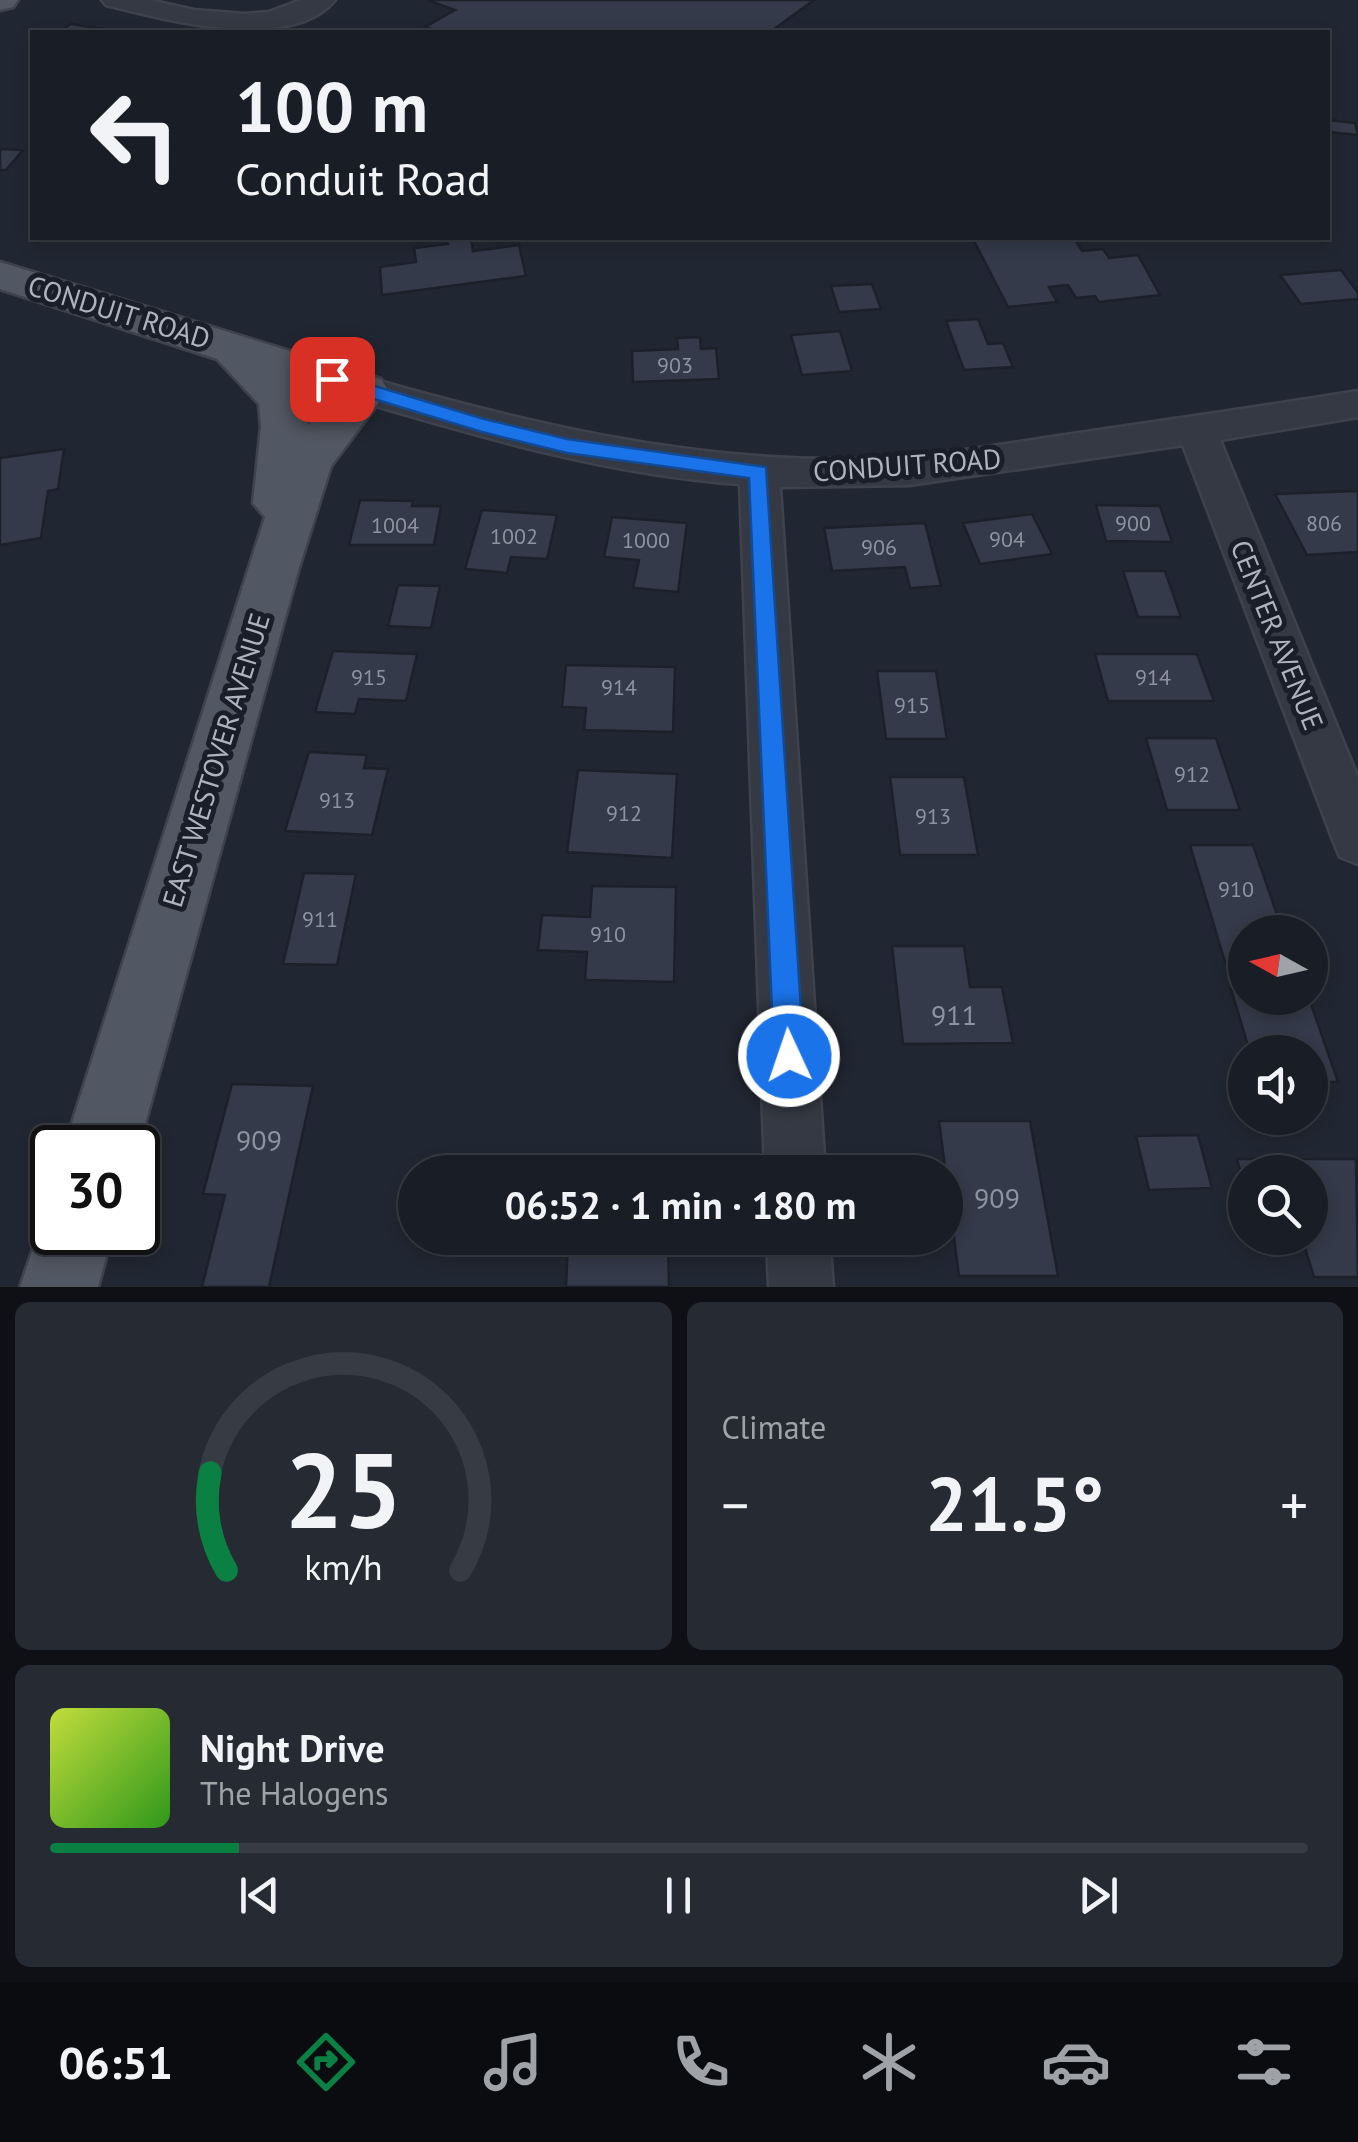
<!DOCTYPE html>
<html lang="en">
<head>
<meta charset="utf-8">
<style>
	body { margin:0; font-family:"PT Sans",sans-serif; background:#262a32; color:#f1f3f6; height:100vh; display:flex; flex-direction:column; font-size:38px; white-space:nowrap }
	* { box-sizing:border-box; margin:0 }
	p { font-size:32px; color:#9fa2a7 }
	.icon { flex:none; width:55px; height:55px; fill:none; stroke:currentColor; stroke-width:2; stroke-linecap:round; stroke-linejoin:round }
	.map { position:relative; height:1287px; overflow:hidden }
	.panel { display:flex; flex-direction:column; gap:15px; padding:15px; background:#0e1015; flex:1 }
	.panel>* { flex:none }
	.guide { position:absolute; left:30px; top:30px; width:1300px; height:210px; border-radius:0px; box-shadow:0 5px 15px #0003,0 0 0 2px #373b43; background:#191d26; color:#f1f3f6; overflow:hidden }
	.needle { width:65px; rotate:278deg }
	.controls { position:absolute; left:1228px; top:915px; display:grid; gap:20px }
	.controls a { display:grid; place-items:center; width:100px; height:100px; border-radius:50%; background:#191d26; box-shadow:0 5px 15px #0003,0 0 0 2px #373b43; font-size:50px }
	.speed { position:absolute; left:30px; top:1125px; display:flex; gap:20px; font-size:50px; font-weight:700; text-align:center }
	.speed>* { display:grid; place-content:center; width:130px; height:130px; border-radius:50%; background:#191d26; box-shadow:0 5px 15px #0003,0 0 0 2px #373b43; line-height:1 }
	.speed .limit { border:5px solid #111; border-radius:15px; background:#fff; color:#111 }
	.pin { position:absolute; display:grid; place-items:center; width:85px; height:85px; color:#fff; margin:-42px; border-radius:20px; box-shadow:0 5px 15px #0006 }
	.me { position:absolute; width:110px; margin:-55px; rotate:357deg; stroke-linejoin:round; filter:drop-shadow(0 0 8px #0008) }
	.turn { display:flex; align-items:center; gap:35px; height:210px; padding:0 40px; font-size:45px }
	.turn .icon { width:130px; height:130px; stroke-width:2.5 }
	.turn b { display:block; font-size:70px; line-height:85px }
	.big { font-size:75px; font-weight:700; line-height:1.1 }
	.panel .widget { flex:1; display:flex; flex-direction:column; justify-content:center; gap:15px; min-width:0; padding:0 35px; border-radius:15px; background:#262a32 }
	.panel .dial { align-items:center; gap:0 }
	.dial svg { height:260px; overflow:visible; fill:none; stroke:#373b43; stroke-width:7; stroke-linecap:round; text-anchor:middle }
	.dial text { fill:#f1f3f6; stroke:none }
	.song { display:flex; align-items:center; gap:30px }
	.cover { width:120px; height:120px; border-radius:15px; background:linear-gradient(135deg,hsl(70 70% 55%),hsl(110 70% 35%)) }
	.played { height:10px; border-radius:5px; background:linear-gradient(90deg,#0b8043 15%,#373b43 15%) }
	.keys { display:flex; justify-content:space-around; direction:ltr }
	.heat { display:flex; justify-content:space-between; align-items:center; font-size:55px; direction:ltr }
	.panel .tiles { flex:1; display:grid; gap:15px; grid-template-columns:1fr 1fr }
	.widget:last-child { grid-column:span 2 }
	.trip { position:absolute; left:398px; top:1155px; width:565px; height:100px; border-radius:50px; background:#191d26; box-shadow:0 5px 15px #0003,0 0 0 2px #373b43; font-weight:700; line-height:100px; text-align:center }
	.dock { display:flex; height:160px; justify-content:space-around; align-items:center; background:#0a0c0f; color:#9fa2a7 }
	.dock .icon { width:70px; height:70px }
	.dock .current { color:#0b8043 }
	.dock b { font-size:45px; color:#f1f3f6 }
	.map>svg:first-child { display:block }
	.building { fill:#343a49; stroke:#1c202a; stroke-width:2.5 }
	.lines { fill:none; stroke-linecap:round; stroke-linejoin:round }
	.minor-casing { stroke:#3e424d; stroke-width:5 }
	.major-casing { stroke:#3e424d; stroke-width:5 }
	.minor { fill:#343943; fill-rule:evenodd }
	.major { fill:#525863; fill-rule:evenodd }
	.route { fill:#1a73e8; stroke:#114b97; stroke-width:2.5 }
	.labels { text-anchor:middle; stroke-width:10; stroke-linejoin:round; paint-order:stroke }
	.number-label { font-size:22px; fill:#8e93a0 }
	.street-label { font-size:28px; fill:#aeb3c0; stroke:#1a1e28 }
	.near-number-label { font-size:28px; fill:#8e93a0 }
</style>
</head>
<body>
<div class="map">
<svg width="1358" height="1287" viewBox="0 0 1358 1287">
	<rect width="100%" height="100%" fill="#212732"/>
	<g class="building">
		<polygon points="427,0 814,0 770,32 441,32 425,27 455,10"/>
		<polygon points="71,24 122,32 58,32"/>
		<polygon points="1328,120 1355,123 1358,135 1328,132"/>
		<polygon points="0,149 23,150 6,170 0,170"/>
		<polygon points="446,238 471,238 473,251 519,245 526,276 382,295 380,267 416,262 414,248 448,244"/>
		<polygon points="1074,238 1082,251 1103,249 1109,258 1138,255 1160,295 1099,302 1095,296 1076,298 1068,285 1049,287 1057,302 1008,307 973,239"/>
		<polygon points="1341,270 1358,293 1358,299 1301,304 1280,275"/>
		<polygon points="872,284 881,309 839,312 831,286"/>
		<polygon points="978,319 988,344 1003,343 1013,367 964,370 946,321"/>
		<polygon points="840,331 852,371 802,375 791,335"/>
		<polygon points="700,337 701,349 716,348 719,379 633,382 632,351 678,349 677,338"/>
		<polygon points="64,449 58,489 48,491 41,538 0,545 0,458"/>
		<polygon points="1358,491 1358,552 1307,555 1275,494"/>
		<polygon points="360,500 413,501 412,506 441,506 434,545 349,545"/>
		<polygon points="1096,505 1160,506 1172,542 1106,541"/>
		<polygon points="482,510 557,515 547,559 511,557 507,573 465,569"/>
		<polygon points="1032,514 1052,554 980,564 963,523"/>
		<polygon points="612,517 687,523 678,592 633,588 639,560 604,557"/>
		<polygon points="925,523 941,586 910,588 905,567 832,571 824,528"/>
		<polygon points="1123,571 1165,571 1181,617 1138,617"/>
		<polygon points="398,585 440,586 431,628 388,626"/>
		<polygon points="333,651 417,654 406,701 359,699 355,714 315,712"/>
		<polygon points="1095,654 1197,654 1214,701 1108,701"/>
		<polygon points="566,665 675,667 673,732 584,730 586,708 562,707"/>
		<polygon points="877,671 936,671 947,739 886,739"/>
		<polygon points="1146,738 1216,738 1240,810 1167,810"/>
		<polygon points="309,752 367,755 364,768 388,769 372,835 285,831"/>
		<polygon points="578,770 677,774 672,858 567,852"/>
		<polygon points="890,777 964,777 978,855 900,855"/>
		<polygon points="1190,845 1253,845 1283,932 1245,932 1245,961 1225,962"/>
		<polygon points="304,873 356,874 337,965 283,964"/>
		<polygon points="592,886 676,887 674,982 585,980 587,952 538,950 542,915 590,917"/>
		<polygon points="892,946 964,946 970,987 1002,987 1013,1043 903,1044"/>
		<polygon points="1231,989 1245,989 1245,998 1309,998 1338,1082 1310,1082 1310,1052 1250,1052"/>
		<polygon points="232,1084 313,1086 269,1287 202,1287 225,1195 203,1194"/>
		<polygon points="939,1121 1030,1121 1058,1276 959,1276"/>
		<polygon points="1198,1135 1212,1188 1149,1190 1136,1136"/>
		<polygon points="1237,1159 1356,1159 1358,1277 1314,1277 1302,1238 1310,1238 1310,1172 1245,1172 1245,1187"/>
		<polygon points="667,1166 667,1172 589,1172 589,1168"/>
		<polygon points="588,1238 668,1238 669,1287 566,1287 568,1239"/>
	</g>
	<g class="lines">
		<g class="minor-casing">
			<g id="minor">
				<path d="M102,0h47l45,10 51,4 24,-2 32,-12h34c-44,54 -173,19 -229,5z"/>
				<path d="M365,377c160,46 323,85 491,82 71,-1 141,-14 210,-24 98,-15 195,-28 292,-44v26l-138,23 138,338v86l-18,-7 -7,-17 -150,-395 -274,40 -129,2 45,685h-60l-25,-688c-133,-9 -262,-48 -388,-85l-6,-9 6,-9z"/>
				<polygon points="767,1238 829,1238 833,1287 769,1287"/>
			</g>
		</g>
		<g class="major-casing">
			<g id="major">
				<polygon points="0,0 18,0 13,7 0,10"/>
				<path d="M0,262l381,117 7,11 -57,76 -33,105 -160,578 -74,-1 201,-631 -12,-14 8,-76 -2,-23 -42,-45 -217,-70zM292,383l41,13 -25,29 -3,-25z"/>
				<polygon points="52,1203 52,1232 113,1232 98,1287 20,1287 48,1205"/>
			</g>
		</g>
		<use href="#minor" class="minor"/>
		<use href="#major" class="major"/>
	</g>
	<polygon class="route" points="332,373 484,419 567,439 766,467 804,1056 799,1066 789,1070 779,1066 774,1056 749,478 567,453 482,432 325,384 325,375"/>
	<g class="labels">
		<g class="number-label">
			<text x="675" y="373">903</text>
			<text x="1133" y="531">900</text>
			<text x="1324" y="531">806</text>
			<text x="395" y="533">1004</text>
			<text x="514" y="544">1002</text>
			<text x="1007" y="547">904</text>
			<text x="646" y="548">1000</text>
			<text x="879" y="555">906</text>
			<text x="369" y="685">915</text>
			<text x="1153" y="685">914</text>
			<text x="619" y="695">914</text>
			<text x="912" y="713">915</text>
			<text x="1192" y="782">912</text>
			<text x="337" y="808">913</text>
			<text x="624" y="821">912</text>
			<text x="933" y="824">913</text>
			<text x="1236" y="897">910</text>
			<text x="320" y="927">911</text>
			<text x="608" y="942">910</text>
		</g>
		<g class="street-label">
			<text transform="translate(119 312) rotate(17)" y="10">CONDUIT ROAD</text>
			<text transform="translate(907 465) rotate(-4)" y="10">CONDUIT ROAD</text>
			<text transform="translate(1277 635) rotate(68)" y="10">CENTER AVENUE</text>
			<text transform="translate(216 760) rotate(-73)" y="10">EAST WESTOVER AVENUE</text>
		</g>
		<g class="near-number-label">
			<text x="954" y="1025">911</text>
			<text x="259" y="1150">909</text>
			<text x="997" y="1208">909</text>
		</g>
	</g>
</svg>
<div class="controls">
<a><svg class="needle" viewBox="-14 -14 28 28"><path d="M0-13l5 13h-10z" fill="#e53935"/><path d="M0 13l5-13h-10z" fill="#9fa2a7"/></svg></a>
<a><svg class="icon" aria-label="sound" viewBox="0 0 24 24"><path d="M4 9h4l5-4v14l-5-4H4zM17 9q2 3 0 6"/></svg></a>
<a><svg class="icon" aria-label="search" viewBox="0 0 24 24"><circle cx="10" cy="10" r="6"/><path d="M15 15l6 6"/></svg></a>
</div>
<div class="speed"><div class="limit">30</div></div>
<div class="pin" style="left:332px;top:379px;background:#d93025"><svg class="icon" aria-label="arrive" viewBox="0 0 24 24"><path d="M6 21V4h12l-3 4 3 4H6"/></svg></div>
<svg class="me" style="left:789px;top:1056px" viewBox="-20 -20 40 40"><circle r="17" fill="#1a73e8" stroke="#fff" stroke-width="3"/><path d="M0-11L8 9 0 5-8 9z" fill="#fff"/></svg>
<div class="trip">06:52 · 1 min · 180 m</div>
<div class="guide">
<div class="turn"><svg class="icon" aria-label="left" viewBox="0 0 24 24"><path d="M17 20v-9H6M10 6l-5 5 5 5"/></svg><div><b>100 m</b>Conduit Road</div></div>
</div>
</div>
<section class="panel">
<div class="tiles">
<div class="widget dial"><svg viewBox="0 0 100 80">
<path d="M14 69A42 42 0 1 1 86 69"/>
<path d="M14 69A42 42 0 0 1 9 39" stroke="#0b8043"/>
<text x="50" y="56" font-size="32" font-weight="700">25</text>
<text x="50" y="72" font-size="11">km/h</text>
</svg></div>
<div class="widget"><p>Climate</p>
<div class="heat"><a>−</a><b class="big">21.5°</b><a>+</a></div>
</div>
<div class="widget">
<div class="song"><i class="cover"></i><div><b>Night Drive</b><p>The Halogens</p></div></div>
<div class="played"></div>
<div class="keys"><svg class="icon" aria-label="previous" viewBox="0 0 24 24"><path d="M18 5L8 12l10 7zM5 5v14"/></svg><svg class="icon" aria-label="pause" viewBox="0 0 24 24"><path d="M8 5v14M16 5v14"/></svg><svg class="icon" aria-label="next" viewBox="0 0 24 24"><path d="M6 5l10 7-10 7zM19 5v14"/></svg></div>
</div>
</div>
</section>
<nav class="dock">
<b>06:51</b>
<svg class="icon current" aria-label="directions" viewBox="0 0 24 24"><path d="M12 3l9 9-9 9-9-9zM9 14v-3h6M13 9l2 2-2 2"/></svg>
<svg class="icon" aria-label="music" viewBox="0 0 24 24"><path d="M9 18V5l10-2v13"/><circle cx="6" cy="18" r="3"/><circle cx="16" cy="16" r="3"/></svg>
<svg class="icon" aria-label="phone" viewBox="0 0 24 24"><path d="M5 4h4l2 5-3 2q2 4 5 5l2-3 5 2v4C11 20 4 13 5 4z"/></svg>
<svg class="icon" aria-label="climate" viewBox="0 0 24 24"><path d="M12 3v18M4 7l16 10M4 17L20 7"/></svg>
<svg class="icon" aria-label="car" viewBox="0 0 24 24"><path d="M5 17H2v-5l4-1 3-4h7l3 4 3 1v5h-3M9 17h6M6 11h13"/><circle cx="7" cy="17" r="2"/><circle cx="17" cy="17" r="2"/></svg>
<svg class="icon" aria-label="filters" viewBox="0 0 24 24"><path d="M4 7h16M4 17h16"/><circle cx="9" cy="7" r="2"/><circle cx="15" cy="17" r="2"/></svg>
</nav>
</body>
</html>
